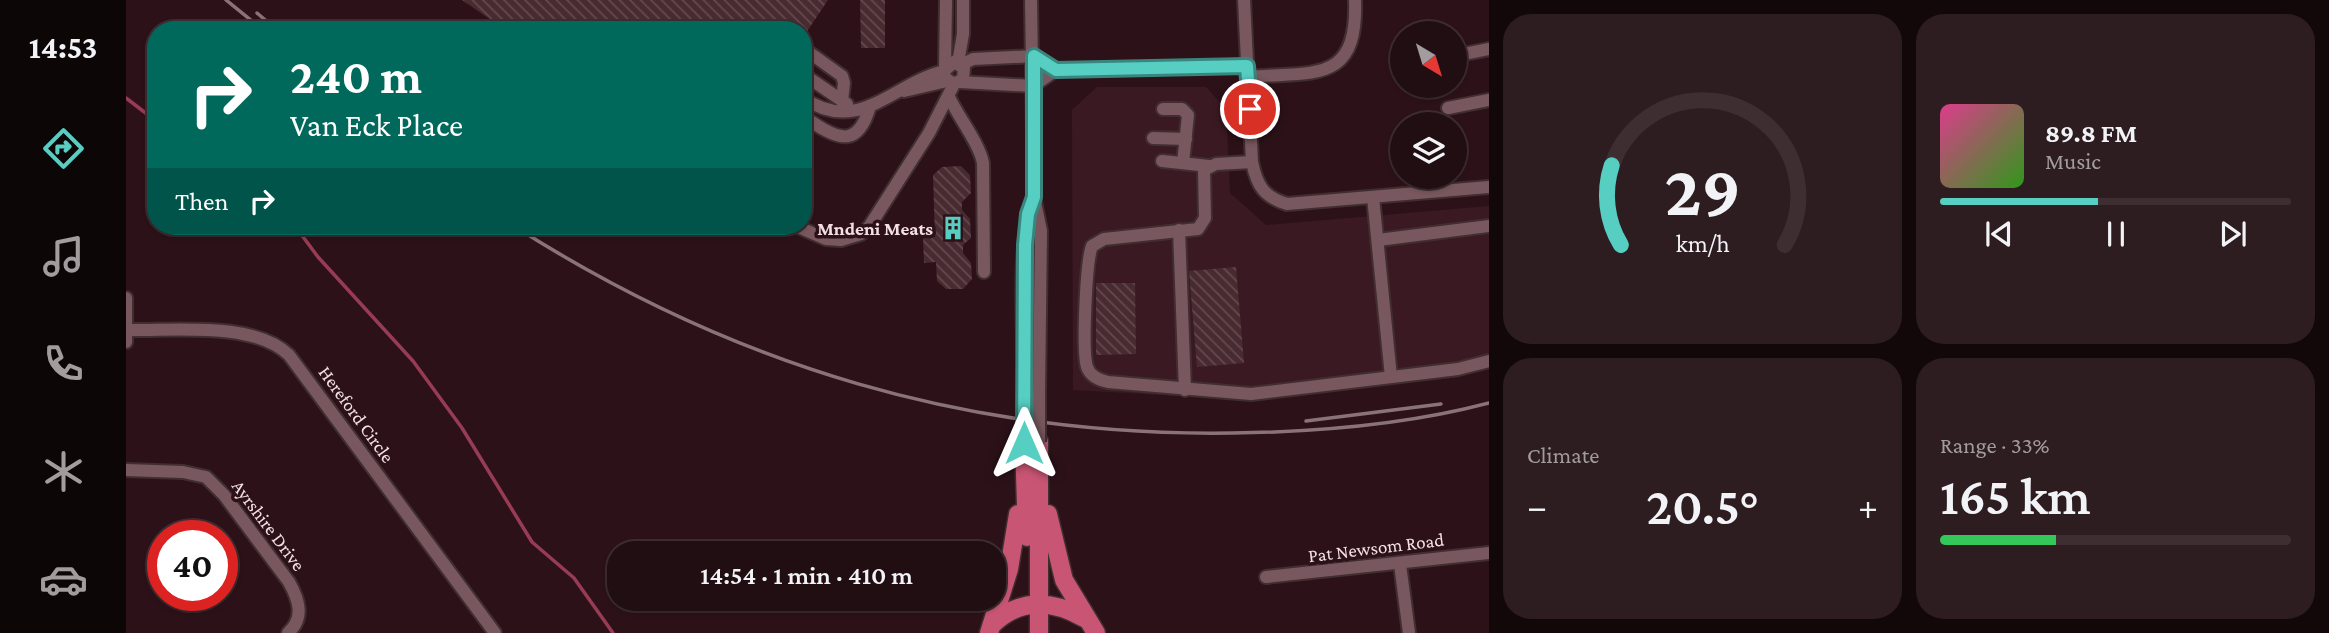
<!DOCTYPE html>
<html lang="en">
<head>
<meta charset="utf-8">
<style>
	body { margin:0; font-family:"Crimson Pro",serif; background:#2d1c20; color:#f1f3f6; height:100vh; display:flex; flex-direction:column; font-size:26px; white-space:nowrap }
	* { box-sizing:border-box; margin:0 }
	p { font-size:23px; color:#a29c9f }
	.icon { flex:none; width:38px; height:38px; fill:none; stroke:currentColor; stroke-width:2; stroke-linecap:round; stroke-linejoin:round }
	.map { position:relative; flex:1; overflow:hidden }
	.sheet { display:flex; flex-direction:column; gap:14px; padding:14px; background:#12080a; width:840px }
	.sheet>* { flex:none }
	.top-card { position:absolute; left:21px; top:21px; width:665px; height:214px; border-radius:28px; box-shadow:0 2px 5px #0004,0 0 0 2px #3e2e32; background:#00695c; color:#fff; overflow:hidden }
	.needle { width:46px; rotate:142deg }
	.controls { position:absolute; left:1264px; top:21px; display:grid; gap:14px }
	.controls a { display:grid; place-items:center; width:77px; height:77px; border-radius:50%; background:#210e12; box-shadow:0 2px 5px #0004,0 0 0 2px #3e2e32; font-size:35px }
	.speed { position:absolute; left:21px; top:520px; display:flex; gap:14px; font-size:35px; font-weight:700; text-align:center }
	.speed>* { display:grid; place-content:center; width:91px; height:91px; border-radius:50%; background:#210e12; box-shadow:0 2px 5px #0004,0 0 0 2px #3e2e32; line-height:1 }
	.speed .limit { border:10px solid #d22; background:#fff; color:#111 }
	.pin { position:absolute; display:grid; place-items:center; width:60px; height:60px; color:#fff; margin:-30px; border:4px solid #fff; border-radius:50%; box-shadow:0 2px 7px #0007 }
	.me { position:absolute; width:77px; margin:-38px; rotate:0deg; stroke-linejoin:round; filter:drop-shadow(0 0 5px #0008) }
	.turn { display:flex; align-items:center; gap:24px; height:147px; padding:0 28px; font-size:32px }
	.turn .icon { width:91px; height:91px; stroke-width:2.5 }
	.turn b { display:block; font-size:49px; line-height:60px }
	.then { display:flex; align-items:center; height:66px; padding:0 28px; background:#0003; gap:14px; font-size:26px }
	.big { font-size:52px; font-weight:600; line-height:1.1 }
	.sheet .card { flex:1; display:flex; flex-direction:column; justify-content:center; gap:10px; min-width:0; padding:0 24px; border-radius:28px; background:#2d1c20 }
	.sheet .dial { align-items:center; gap:0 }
	.dial svg { height:182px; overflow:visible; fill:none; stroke:#3e2e32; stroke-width:7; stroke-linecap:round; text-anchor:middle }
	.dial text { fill:#f1f3f6; stroke:none }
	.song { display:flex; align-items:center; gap:21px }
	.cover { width:84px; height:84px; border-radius:10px; background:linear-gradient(135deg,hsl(330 70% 55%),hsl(110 70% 35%)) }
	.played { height:7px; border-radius:4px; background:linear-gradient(90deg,#57cec2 45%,#3e2e32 45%) }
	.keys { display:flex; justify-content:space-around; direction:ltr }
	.heat { display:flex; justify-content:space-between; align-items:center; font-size:38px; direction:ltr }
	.charge { height:10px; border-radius:5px; background:linear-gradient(90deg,#34c759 33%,#3e2e32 0) }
	.sheet .tiles { flex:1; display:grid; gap:14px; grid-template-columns:repeat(2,1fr) }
	.trip { position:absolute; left:481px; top:541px; width:399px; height:70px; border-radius:28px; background:#210e12; box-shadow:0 2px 5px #0004,0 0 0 2px #3e2e32; font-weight:600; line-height:70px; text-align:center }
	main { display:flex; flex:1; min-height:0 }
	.dock { display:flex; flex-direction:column; width:126px; justify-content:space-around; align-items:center; background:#0d0607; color:#a29c9f }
	.dock .icon { width:49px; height:49px }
	.dock .current { color:#57cec2 }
	.dock b { font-size:32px; color:#f1f3f6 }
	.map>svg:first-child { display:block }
	.built { fill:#3b1922 }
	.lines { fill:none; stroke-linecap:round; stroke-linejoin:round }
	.stream { stroke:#983b54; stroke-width:3.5 }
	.building { fill:url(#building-back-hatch) }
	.minor-casing { stroke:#402e31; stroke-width:16 }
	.highway-casing { stroke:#402e31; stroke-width:21 }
	.minor { stroke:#78585e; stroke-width:12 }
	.highway { stroke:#c85573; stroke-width:18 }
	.rail { stroke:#8a7378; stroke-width:3.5 }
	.minor-bridge-casing { stroke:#402e31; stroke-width:16; stroke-linecap:butt }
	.minor-bridge { stroke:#78585e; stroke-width:12 }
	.route-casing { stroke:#39867e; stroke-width:18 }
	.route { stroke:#57cec2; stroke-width:12 }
	.labels { text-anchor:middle; stroke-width:7; stroke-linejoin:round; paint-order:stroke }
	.poi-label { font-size:19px; font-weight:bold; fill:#f3e0e3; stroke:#2c1218; text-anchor:end }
	.street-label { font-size:19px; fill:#f3e0e3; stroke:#2c1218 }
</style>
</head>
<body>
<main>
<nav class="dock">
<b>14:53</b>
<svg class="icon current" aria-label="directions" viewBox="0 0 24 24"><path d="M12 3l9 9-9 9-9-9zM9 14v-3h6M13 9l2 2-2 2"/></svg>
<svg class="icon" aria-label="music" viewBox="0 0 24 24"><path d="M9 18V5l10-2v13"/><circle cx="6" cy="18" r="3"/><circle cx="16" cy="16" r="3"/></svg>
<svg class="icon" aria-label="phone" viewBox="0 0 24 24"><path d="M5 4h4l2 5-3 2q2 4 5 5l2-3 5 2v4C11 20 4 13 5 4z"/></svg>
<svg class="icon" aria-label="climate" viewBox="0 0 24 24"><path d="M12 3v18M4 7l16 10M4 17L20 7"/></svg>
<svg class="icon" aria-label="car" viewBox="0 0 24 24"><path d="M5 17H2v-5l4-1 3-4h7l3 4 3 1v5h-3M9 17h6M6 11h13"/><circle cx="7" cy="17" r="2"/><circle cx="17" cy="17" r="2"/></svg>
</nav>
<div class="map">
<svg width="1363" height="633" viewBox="0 0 1363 633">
	<defs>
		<pattern id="building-back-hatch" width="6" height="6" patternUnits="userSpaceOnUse" patternTransform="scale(1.75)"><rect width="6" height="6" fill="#482b31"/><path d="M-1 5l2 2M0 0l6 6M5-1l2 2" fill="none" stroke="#63494f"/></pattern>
	</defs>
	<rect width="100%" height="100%" fill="#2c1218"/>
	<polygon class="built" points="971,87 1080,87 1100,109 1104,193 1140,225 1363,206 1363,367 1347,373 1124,400 947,390 946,110"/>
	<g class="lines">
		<g class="stream">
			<polyline points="0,98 30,121"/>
			<polyline points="169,226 192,257 287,361 336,428 406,542 448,578 487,633"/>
		</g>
	</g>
	<g class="building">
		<polygon points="336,0 702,0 680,33 669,25 666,30 380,30"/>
		<polygon points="734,0 759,0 759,48 735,48"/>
		<polygon points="835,166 844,175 845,193 836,202 836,210 844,219 845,238 837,245 837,253 845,263 846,279 837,289 820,289 811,281 810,262 798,263 797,237 809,237 807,175 816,167"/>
		<polygon points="1110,267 1118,363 1071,367 1063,271"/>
		<polygon points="970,283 1009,283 1010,354 970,355"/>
	</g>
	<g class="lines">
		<g class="minor-casing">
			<g id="minor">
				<polyline points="905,0 908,197 915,231 913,393"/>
				<path d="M1118,0l8,162c5,24 12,35 35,42l202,-17"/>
				<polyline points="677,48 716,76 718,83 716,101"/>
				<polyline points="1328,56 1363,49"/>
				<polyline points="832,63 837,34 837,0"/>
				<polyline points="835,65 847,59 908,56 930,70 1121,66"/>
				<polyline points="819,67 820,0"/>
				<polyline points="677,74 721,104"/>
				<path d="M1122,77c66,-6 110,8 107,-77"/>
				<polyline points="834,82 907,86 930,70"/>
				<polyline points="778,91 821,81"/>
				<path d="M823,97c10,21 30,46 34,66l1,109"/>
				<path d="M677,98c56,38 89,-14 141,-27"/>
				<polyline points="1322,108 1363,100"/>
				<polyline points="1037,109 1056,109 1062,115 1057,163"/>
				<path d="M686,122c29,20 47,23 58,-16"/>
				<polyline points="1027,138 1060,139"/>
				<polyline points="1036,161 1083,166"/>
				<path d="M1126,162l-36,2 -12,6 1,48 -7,11 -94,10 -12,7c-6,15 -10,105 -5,121 3,9 12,13 21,15l143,12 207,-25 31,-8"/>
				<polyline points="1247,197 1265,377"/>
				<polyline points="670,226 700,239 715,240 735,234 743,227 803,133 828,84 837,79 838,68 828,62 818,71 819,78 828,84"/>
				<polyline points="1053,230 1059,390"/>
				<polyline points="1252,240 1363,226"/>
				<polyline points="0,298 0,342"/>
				<path d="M0,330c48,1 128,-9 163,25l206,278"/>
				<path d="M898,394c1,-57 -9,-145 10,-197"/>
				<path d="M0,470l57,2 23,5 18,18 65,87c10,18 16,36 -1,51"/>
				<polyline points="1274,564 1283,633"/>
				<polyline points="1140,577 1363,553"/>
			</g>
		</g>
		<g class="highway-casing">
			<g id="highway">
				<polyline points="898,443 901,537"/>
				<polyline points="922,514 938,580 970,633"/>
				<path d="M867,624c27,-26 60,-24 91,-6"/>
				<polyline points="863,633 883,569 892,514"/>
				<polyline points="913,633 913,442"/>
			</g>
		</g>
		<use href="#minor" class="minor"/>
		<use href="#highway" class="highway"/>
		<g class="rail">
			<polyline points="100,0 137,30"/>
			<polyline points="131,13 151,30"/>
			<path d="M388,226c221,141 457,211 719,207 85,-1 173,-8 256,-30"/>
			<polyline points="1180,421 1315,404"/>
		</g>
		<g class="minor-bridge-casing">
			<g id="minor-bridge">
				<polyline points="913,442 913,393"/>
				<polyline points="898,443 898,394"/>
			</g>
		</g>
		<use href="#minor-bridge" class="minor-bridge"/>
	</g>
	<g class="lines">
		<g class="route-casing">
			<polyline id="route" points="898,443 899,245 902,214 908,197 908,56 930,70 1121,66 1124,109"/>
		</g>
		<use href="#route" class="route"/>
	</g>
	<defs>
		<g id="building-bare" transform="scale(1.89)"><path d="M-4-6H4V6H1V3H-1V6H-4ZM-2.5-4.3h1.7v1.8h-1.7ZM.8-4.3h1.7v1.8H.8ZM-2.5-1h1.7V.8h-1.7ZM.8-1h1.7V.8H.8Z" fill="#57cec2" stroke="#2c1218" stroke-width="2.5" paint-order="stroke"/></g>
	</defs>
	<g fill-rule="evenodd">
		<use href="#building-bare" x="827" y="228"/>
	</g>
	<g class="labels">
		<g class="poi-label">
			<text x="807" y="235">Mndeni Meats</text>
		</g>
		<g class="street-label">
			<text transform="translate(231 414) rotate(54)" y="7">Hereford Circle</text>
			<text transform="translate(143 525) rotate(53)" y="7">Ayrshire Drive</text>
			<text transform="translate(1250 547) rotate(-7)" y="7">Pat Newsom Road</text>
		</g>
	</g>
</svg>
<div class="controls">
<a><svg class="needle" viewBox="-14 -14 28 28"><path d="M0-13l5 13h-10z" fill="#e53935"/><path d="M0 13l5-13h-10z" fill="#a29c9f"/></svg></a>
<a><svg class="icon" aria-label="layers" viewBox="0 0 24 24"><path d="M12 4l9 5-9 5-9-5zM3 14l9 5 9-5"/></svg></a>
</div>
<div class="speed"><div class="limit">40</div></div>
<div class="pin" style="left:1124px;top:109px;background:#d93025"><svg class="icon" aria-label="arrive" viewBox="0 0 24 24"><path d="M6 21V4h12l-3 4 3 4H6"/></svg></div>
<svg class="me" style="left:898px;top:443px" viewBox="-20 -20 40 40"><path d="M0-17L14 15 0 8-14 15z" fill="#57cec2" stroke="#fff" stroke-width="4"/></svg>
<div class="trip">14:54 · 1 min · 410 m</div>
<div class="top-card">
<div class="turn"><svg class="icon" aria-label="right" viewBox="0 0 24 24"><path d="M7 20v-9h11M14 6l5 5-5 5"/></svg><div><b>240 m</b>Van Eck Place</div></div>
<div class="then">Then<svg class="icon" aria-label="right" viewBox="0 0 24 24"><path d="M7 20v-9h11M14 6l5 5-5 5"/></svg></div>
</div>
</div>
<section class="sheet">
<div class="tiles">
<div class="card dial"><svg viewBox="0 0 100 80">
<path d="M14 69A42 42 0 1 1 86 69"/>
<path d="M14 69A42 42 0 0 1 10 34" stroke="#57cec2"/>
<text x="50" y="56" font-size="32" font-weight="700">29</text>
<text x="50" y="72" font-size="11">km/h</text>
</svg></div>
<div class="card">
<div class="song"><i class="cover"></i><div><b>89.8 FM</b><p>Music</p></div></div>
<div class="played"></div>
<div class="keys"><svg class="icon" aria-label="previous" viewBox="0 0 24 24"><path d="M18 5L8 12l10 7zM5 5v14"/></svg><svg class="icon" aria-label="pause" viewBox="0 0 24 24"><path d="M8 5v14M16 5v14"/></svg><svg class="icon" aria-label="next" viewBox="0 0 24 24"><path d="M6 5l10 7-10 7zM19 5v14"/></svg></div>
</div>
<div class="card"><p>Climate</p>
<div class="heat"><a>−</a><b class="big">20.5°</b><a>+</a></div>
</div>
<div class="card"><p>Range · 33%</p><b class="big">165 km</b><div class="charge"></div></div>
</div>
</section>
</main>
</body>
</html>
